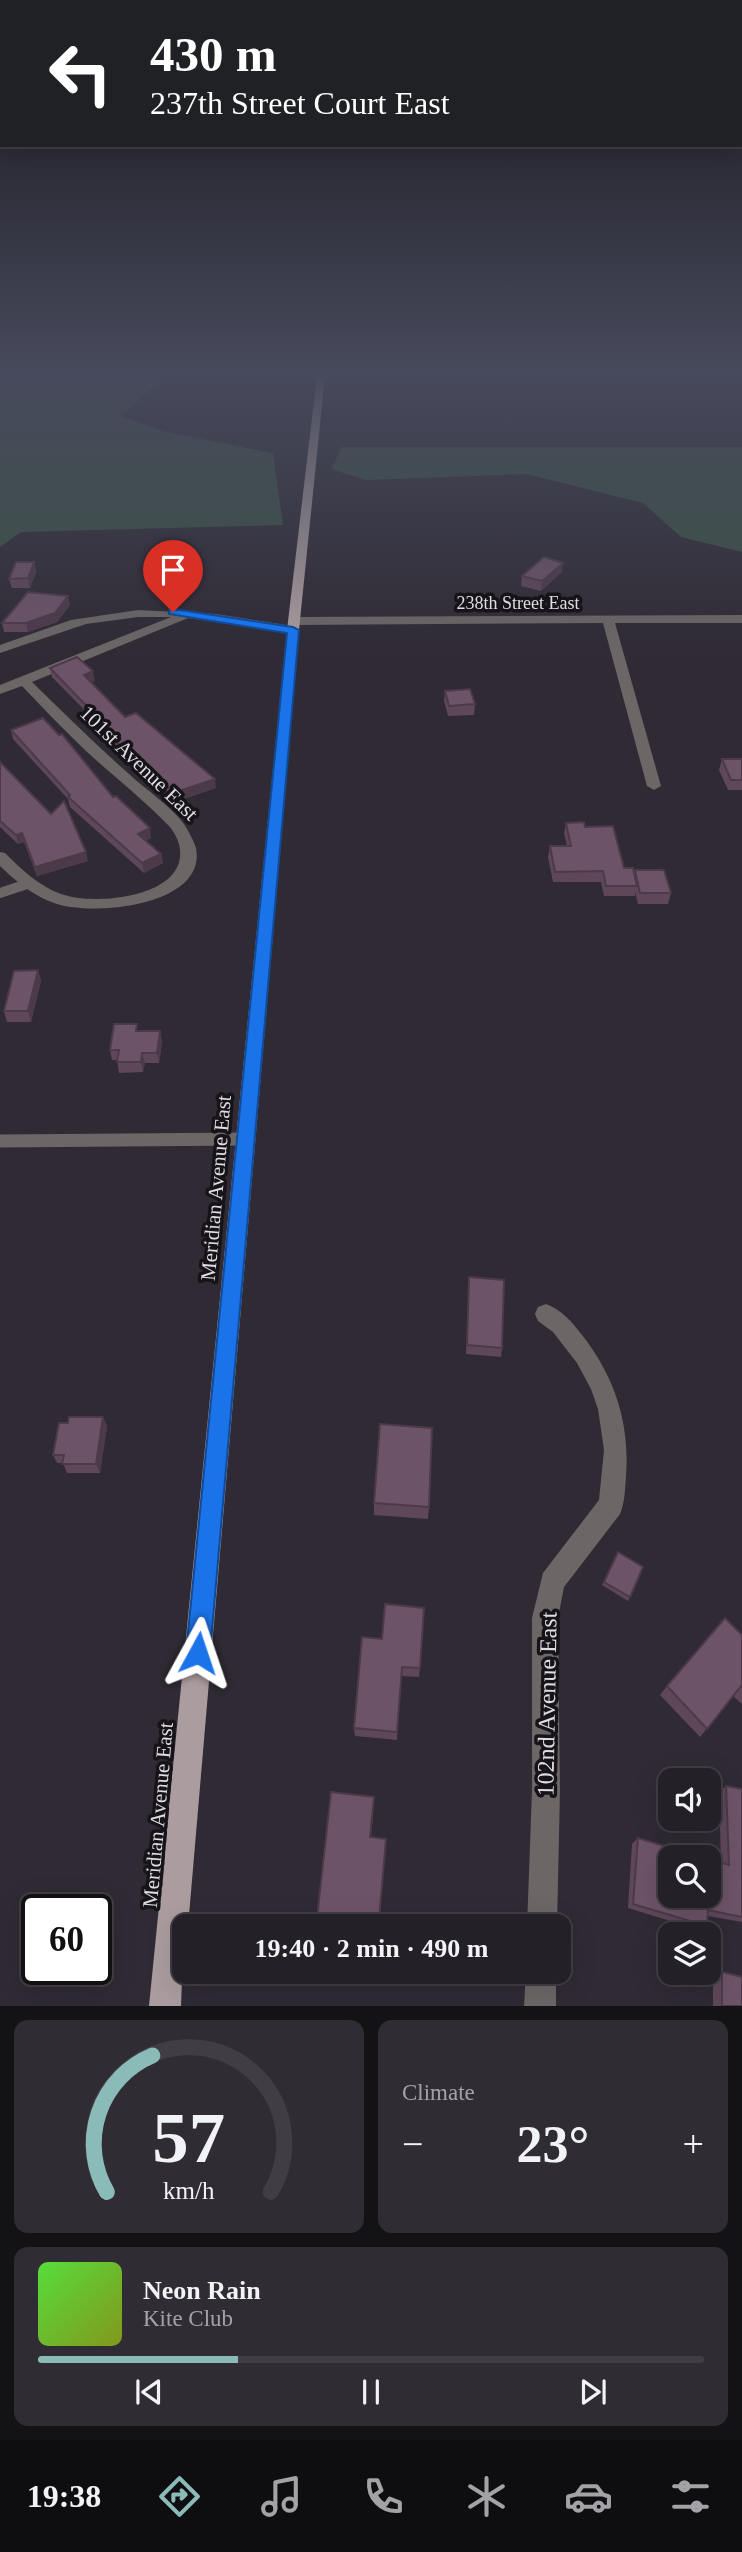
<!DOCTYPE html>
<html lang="en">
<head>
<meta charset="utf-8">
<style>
	body { margin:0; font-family:"Times New Roman",serif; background:#2f2d33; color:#f1f3f6; height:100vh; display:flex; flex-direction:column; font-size:26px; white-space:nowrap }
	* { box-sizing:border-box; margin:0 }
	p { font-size:23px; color:#a3a3a7 }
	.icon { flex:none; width:38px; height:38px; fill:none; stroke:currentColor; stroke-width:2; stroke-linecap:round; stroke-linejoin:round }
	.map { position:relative; height:2006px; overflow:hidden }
	.side { display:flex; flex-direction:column; gap:14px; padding:14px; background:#131215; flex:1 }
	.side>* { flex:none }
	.banner { position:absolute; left:0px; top:0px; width:742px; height:147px; box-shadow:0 7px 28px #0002,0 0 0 2px #403e44; background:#202124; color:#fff; overflow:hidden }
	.buttons { position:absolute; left:658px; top:1768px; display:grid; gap:14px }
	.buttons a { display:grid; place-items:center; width:63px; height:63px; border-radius:14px; background:#232027; box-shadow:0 7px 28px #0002,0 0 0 2px #403e44; font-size:35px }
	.speed { position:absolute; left:21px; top:1894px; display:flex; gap:14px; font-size:35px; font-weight:700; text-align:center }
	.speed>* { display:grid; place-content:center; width:91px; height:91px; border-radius:50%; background:#232027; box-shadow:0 7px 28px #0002,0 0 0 2px #403e44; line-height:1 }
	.speed .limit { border:4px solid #111; border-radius:10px; background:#fff; color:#111 }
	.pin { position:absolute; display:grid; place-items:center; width:60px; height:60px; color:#fff; margin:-72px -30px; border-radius:50% 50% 50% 0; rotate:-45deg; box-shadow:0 0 7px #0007 }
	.pin .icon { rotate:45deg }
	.me { position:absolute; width:77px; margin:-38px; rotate:5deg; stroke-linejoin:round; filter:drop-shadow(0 0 5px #0008) }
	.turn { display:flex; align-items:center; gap:24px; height:147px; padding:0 35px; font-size:32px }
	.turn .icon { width:91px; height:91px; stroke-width:2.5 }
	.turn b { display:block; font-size:49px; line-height:60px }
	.big { font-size:52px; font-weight:800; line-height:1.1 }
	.side .tile { flex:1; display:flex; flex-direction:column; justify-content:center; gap:10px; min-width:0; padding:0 24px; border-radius:14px; background:#2f2d33 }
	.side .dial { align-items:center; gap:0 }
	.dial svg { height:182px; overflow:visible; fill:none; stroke:#403e44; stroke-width:7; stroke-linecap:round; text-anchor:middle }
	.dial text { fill:#f1f3f6; stroke:none }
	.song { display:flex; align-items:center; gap:21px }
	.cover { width:84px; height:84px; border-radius:10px; background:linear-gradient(135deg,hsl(110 70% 55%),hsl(70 70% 35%)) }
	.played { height:7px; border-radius:4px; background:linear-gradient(90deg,#8bbbb9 30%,#403e44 30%) }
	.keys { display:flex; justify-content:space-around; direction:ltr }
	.heat { display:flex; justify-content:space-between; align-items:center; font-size:38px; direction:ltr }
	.side .tiles { flex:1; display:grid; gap:14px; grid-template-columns:1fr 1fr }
	.tile:last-child { grid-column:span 2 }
	.trip { position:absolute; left:172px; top:1914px; width:399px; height:70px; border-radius:14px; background:#232027; box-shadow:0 7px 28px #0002,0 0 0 2px #403e44; font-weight:800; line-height:70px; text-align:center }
	.tabs { display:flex; height:112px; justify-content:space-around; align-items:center; background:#0e0d10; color:#a3a3a7 }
	.tabs .icon { width:49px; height:49px }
	.tabs .active { color:#8bbbb9 }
	.tabs b { font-size:32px; color:#f1f3f6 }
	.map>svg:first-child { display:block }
	.green { fill:#3b5144 }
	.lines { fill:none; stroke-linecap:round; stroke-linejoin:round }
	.service-far1 { stroke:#6c6666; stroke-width:10 }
	.service { stroke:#6c6666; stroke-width:13 }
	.minor { fill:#6c6666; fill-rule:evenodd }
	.primary { fill:#ab9d9f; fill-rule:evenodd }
	.wall { fill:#5e4759 }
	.shaded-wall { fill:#4c3a49 }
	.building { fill:#6d5368; stroke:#4c3a49; stroke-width:2 }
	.route { fill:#1a73e8; stroke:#114b97; stroke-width:2 }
	.labels { text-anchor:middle; stroke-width:7; stroke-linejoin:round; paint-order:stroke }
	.far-street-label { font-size:18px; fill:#dfdce3; stroke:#161419 }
	.street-label { font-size:21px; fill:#dfdce3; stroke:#161419 }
	.near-street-label { font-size:24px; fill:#dfdce3; stroke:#161419 }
</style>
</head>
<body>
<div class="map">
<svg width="742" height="2006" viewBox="0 0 742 2006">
	<rect width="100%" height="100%" fill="#2f2a34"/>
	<g class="green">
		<polygon points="0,375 158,375 160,380 121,416 162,431 273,453 283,525 21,532 0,547"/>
		<polygon points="342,447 742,447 742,552 681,537 643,503 527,474 366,480 331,469"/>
	</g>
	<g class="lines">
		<polyline class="service-far1" points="0,893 27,884"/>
		<polyline class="service" points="0,1141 246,1139"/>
		<g class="minor">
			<path d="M138,610l78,4 77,12 6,4 -6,4 -105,-16 -156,64c32,31 63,62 97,92 17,16 41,31 55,50 4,6 10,17 12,24 11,58 -102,68 -139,56 -23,-7 -40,-22 -57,-38v-14l5,1c17,17 34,33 56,41 32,12 124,4 119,-44 0,-7 -6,-19 -11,-24 -26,-27 -56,-50 -83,-75 -22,-21 -43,-43 -64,-65l-22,8v-9l171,-68h-33l-52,7 -86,29v-8l71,-25z"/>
			<polygon points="742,615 742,623 615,623 661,786 654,790 647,786 603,623 294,625 288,621 294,617"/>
			<path d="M546,1304c16,6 26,18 36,31 33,42 48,89 44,141 -1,13 -1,26 -6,38l-56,73 -6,31 2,172 -3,137h-30l5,-137v-172l11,-45 56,-73 5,-50 -6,-41 -7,-20 -14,-26 -24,-31 -15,-11 -3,-7 3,-7z"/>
			<polygon points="526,1972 556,1972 556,2006 524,2006"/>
		</g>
		<polygon class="primary" points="317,375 325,375 299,630 188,1927 184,1927 181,2006 149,2006 287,630"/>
	</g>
	<g class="wall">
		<polygon points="34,562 36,572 30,588 12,588 9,579"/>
		<polygon points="562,572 541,591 521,586 522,576"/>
		<polygon points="68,596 70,605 57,622 28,632 4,632 2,623"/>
		<polygon points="50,668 95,681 91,682 125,717 216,788 175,802 162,785 135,760 130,762 102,736 101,727 52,677"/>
		<polygon points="445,691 475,704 474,715 448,716 444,701"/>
		<polygon points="11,730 113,797 151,838 146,840 161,854 163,863 144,873 70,807 68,799 13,739"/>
		<polygon points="722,759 742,759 742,790 728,790 719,770"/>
		<polygon points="0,762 88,861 37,876 24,842 18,844 0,827"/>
		<polygon points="566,823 585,827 624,868 634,874 635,870 671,893 668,904 638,904 635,892 635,896 604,896 601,882 553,882 548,857 550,846 567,846 564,833"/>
		<polygon points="38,970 41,981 31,1022 7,1022 4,1011"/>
		<polygon points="138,1031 160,1031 162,1042 159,1063 145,1063 143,1072 119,1073 117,1060 112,1060 110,1050"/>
		<polygon points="469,1277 502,1348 501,1357 466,1354"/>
		<polygon points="103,1417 107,1426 100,1473 67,1473 63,1463 57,1463 53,1455 68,1423"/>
		<polygon points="374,1503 429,1507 428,1519 374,1515"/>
		<polygon points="618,1552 643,1567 628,1601 602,1585"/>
		<polygon points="742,1635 742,1704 733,1696 700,1737 660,1695 667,1686"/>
		<polygon points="362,1637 420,1668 419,1677 401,1676 397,1740 355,1736 354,1728"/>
		<polygon points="726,1786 742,1789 742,1922 708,1916 707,1926 700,1930 628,1908 632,1844 638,1838 721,1863 719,1792"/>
		<polygon points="374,1804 371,1837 386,1839 379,1924 371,1923 316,1927"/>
		<polygon points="722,1972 742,2006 713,2006 713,1975"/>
	</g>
	<g class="shaded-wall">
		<polygon points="34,562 36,572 30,588 28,578"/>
		<polygon points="563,563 562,572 541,591 542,581"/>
		<polygon points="68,596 70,605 57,622 28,632 26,623"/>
		<polygon points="93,671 95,681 86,684 84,675"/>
		<polygon points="133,751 135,760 130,762 128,753"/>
		<polygon points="215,779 216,788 175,802 173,793"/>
		<polygon points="150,828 151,838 140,843 138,834"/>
		<polygon points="22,833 24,842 18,844 16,835"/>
		<polygon points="86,852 88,861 37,876 35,867"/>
		<polygon points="161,854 163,863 144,873 142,863"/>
		<polygon points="38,970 41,981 31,1022 28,1011"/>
		<polygon points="160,1031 162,1042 159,1063 157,1053"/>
		<polygon points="142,1053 145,1063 143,1072 141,1062"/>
		<polygon points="103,1417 107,1426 100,1473 96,1464"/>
	</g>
	<g class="building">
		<polygon points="544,557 563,563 542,581 522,576"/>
		<polygon points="16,562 34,562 28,578 9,579"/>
		<polygon points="28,592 68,596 55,613 26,623 2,623"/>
		<polygon points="77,657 93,671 84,675 125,717 136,713 215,779 173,793 160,776 133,751 128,753 100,727 105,725 50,668"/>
		<polygon points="470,689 475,704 449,706 445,691"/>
		<polygon points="43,718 59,735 62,734 113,797 116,796 150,828 138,834 161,854 142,863 68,797 70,795 11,730"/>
		<polygon points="722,759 742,759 742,780 731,780"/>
		<polygon points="0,762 51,814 64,801 86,852 35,867 22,833 16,835 0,821"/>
		<polygon points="584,822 585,827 613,826 624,868 633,868 637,886 606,886 603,871 555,872 550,846 571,846 566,823"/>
		<polygon points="635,870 664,870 671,893 640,893"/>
		<polygon points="38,970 28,1011 4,1011 14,971"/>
		<polygon points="114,1024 137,1024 136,1031 160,1031 157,1053 142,1053 141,1062 117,1062 119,1050 110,1050"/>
		<polygon points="469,1277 504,1280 502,1348 467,1345"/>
		<polygon points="69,1417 103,1417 96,1464 62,1464 64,1455 53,1455 59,1423 68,1423"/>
		<polygon points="380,1424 432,1428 429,1507 374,1503"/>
		<polygon points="618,1552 643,1567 630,1597 604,1582"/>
		<polygon points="385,1604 424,1608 420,1668 402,1667 397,1732 354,1728 362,1637 382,1639"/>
		<polygon points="725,1618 742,1635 742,1687 741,1686 707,1729 667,1686"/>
		<polygon points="726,1786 742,1789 742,1917 708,1910 707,1926 633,1904 638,1838 701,1857 670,1857 670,1895 709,1895 709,1859 729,1865"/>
		<polygon points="331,1792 374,1797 370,1837 386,1839 379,1920 370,1919 370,1927 316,1927"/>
		<polygon points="722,1972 742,1977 742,2006 722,2006"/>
	</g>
	<linearGradient id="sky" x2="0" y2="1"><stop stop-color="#1a171d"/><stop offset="0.57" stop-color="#474a5c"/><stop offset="1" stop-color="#474a5c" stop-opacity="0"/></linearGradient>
	<rect width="742" height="656" fill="url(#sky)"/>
	<polygon class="route" points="173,609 293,627 299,630 210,1653 206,1662 198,1665 189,1662 186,1653 287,633 169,614 169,610"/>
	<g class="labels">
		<g class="far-street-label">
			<text x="518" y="609">238th Street East</text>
		</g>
		<g class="street-label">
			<text transform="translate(139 763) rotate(44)" y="7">101st Avenue East</text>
			<text transform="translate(216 1188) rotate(-85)" y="7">Meridian Avenue East</text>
			<text transform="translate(158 1815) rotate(-85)" y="7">Meridian Avenue East</text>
		</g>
		<g class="near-street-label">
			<text transform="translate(547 1704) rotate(-89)" y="8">102nd Avenue East</text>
		</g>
	</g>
</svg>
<div class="buttons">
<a><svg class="icon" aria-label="sound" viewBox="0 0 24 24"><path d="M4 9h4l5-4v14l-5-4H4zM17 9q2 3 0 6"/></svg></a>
<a><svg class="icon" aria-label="search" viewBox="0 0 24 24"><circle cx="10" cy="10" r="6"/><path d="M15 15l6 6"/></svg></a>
<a><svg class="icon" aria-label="layers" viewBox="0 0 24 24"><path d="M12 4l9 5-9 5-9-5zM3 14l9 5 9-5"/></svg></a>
</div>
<div class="speed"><div class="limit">60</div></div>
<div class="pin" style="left:173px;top:612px;background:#d93025"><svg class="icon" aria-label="arrive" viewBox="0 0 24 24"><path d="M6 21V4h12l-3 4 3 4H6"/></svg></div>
<svg class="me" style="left:198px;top:1653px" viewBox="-20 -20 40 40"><path d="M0-17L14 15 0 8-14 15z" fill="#1a73e8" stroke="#fff" stroke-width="4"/></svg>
<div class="trip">19:40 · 2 min · 490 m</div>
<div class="banner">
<div class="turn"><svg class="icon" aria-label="left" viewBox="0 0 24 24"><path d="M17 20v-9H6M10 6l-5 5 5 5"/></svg><div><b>430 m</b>237th Street Court East</div></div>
</div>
</div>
<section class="side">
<div class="tiles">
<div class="tile dial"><svg viewBox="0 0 100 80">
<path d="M14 69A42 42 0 1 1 86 69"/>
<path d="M14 69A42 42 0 0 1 34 9" stroke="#8bbbb9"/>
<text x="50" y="56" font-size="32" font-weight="700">57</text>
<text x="50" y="72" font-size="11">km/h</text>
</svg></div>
<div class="tile"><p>Climate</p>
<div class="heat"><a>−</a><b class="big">23°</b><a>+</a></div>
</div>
<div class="tile">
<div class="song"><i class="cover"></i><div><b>Neon Rain</b><p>Kite Club</p></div></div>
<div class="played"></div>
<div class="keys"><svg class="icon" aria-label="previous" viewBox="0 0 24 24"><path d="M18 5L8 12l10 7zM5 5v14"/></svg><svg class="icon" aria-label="pause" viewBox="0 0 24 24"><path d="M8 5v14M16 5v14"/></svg><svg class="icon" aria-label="next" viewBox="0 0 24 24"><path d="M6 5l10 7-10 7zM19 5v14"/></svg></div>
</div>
</div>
</section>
<nav class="tabs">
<b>19:38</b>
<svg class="icon active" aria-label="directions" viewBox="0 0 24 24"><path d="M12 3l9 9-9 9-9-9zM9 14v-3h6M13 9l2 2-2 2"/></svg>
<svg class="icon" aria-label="music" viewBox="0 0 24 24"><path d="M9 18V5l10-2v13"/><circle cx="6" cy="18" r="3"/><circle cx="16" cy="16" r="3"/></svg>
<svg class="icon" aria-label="phone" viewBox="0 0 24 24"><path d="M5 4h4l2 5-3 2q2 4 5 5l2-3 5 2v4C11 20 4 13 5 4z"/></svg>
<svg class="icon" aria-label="climate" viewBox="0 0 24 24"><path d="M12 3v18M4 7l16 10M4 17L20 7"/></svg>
<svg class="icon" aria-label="car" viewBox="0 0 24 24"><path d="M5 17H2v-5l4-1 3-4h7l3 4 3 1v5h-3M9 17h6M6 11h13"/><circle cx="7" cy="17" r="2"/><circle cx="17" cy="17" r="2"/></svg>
<svg class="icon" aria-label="filters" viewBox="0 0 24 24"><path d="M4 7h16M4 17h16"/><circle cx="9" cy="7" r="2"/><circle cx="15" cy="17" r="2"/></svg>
</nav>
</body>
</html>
